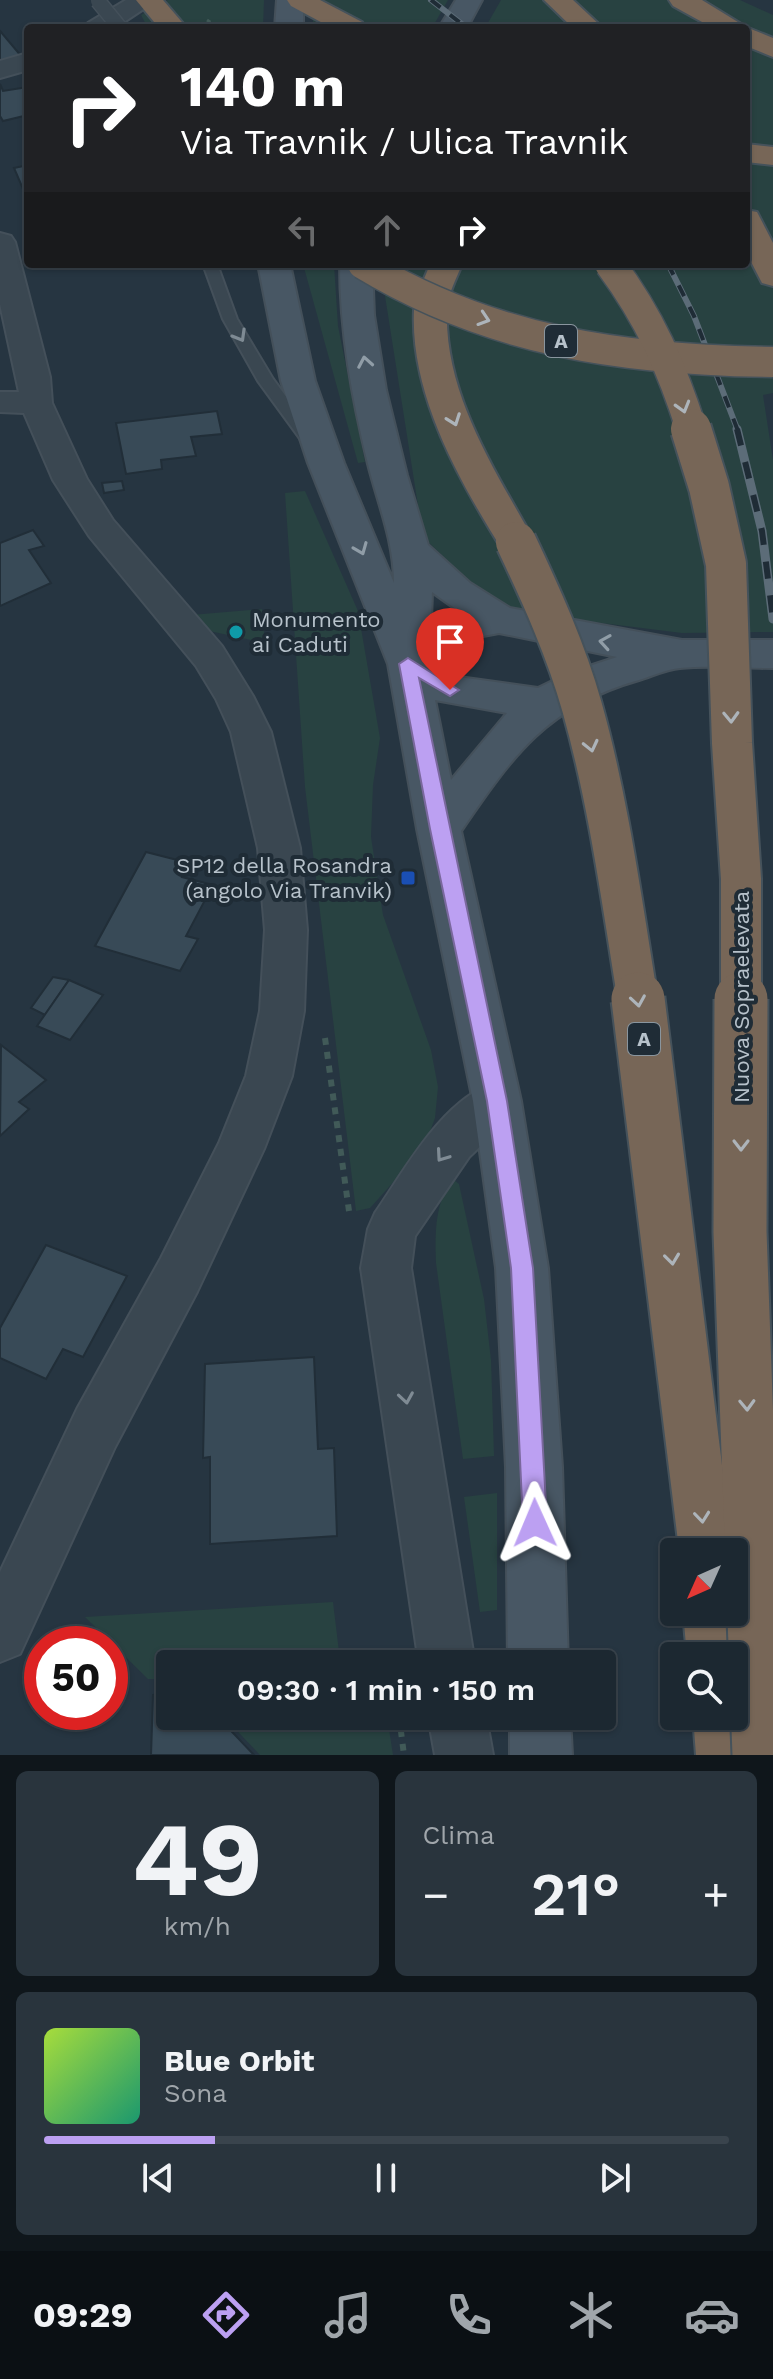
<!DOCTYPE html>
<html lang="it">
<head>
<meta charset="utf-8">
<style>
	body { margin:0; font-family:"Work Sans",sans-serif; background:#29343d; color:#f1f3f6; height:100vh; display:flex; flex-direction:column; font-size:30px; white-space:nowrap }
	* { box-sizing:border-box; margin:0 }
	p { font-size:26px; color:#a0a6ab }
	.icon { flex:none; width:44px; height:44px; fill:none; stroke:currentColor; stroke-width:2; stroke-linecap:round; stroke-linejoin:round }
	.map { position:relative; height:1755px; overflow:hidden }
	.panel { display:flex; flex-direction:column; gap:16px; padding:16px; background:#0f161b; flex:1 }
	.panel>* { flex:none }
	.guide { position:absolute; left:24px; top:24px; width:726px; height:244px; border-radius:8px; box-shadow:0 2px 6px #0004,0 0 0 2px #3a444d; background:#202124; color:#fff; overflow:hidden }
	.needle { width:52px; rotate:225deg }
	.controls { position:absolute; left:660px; top:1538px; display:grid; gap:16px }
	.controls a { display:grid; place-items:center; width:88px; height:88px; border-radius:8px; background:#1c2831; box-shadow:0 2px 6px #0004,0 0 0 2px #3a444d; font-size:40px }
	.speed { position:absolute; left:24px; top:1626px; display:flex; gap:16px; font-size:40px; font-weight:700; text-align:center }
	.speed>* { display:grid; place-content:center; width:104px; height:104px; border-radius:50%; background:#1c2831; box-shadow:0 2px 6px #0004,0 0 0 2px #3a444d; line-height:1 }
	.speed .limit { border:12px solid #d22; background:#fff; color:#111 }
	.pin { position:absolute; display:grid; place-items:center; width:68px; height:68px; color:#fff; margin:-82px -34px; border-radius:50% 50% 50% 0; rotate:-45deg; box-shadow:0 0 8px #0007 }
	.pin .icon { rotate:45deg }
	.me { position:absolute; width:88px; margin:-44px; rotate:359deg; stroke-linejoin:round; filter:drop-shadow(0 0 6px #0008) }
	.turn { display:flex; align-items:center; gap:28px; height:168px; padding:0 24px; font-size:36px }
	.turn .icon { width:104px; height:104px; stroke-width:2.5 }
	.turn b { display:block; font-size:56px; line-height:68px }
	.lanes { display:flex; align-items:center; height:76px; padding:0 24px; background:#0003; justify-content:center; gap:40px; direction:ltr }
	.lanes .off { opacity:.35 }
	.big { font-size:60px; font-weight:600; line-height:1.1 }
	.panel .tile { flex:1; display:flex; flex-direction:column; justify-content:center; gap:12px; min-width:0; padding:0 28px; border-radius:12px; background:#29343d }
	.panel .dial { align-items:center; gap:0 }
	.dial b { font-size:104px; line-height:1 }
	.song { display:flex; align-items:center; gap:24px }
	.cover { width:96px; height:96px; border-radius:12px; background:linear-gradient(135deg,hsl(80 70% 55%),hsl(160 70% 35%)) }
	.played { height:8px; border-radius:4px; background:linear-gradient(90deg,#bca0f2 25%,#3a444d 25%) }
	.keys { display:flex; justify-content:space-around; direction:ltr }
	.heat { display:flex; justify-content:space-between; align-items:center; font-size:44px; direction:ltr }
	.panel .tiles { flex:1; display:grid; gap:16px; grid-template-columns:1fr 1fr }
	.tile:last-child { grid-column:span 2 }
	.trip { position:absolute; left:156px; top:1650px; width:460px; height:80px; border-radius:8px; background:#1c2831; box-shadow:0 2px 6px #0004,0 0 0 2px #3a444d; font-weight:600; line-height:80px; text-align:center }
	.menu { display:flex; height:128px; justify-content:space-around; align-items:center; background:#0b1014; color:#a0a6ab }
	.menu .icon { width:56px; height:56px }
	.menu .selected { color:#bca0f2 }
	.menu b { font-size:36px; color:#f1f3f6 }
	.map>svg:first-child { display:block }
	.green { fill:#284241 }
	.building { fill:#384a57; stroke:#212e38; stroke-width:2 }
	.lines { fill:none; stroke-linecap:round; stroke-linejoin:round }
	.lane-casing { stroke:#44505a; stroke-width:4 }
	.street-casing { stroke:#44505a; stroke-width:4 }
	.secondary-casing { stroke:#44505a; stroke-width:4 }
	.highway-casing { stroke:#45525b; stroke-width:4 }
	.path-far1 { stroke:#415a58; stroke-width:3; stroke-dasharray:4 4; stroke-linecap:butt }
	.path { stroke:#415a58; stroke-width:6; stroke-dasharray:7 7; stroke-linecap:butt }
	.lane { fill:#3a4751; fill-rule:evenodd }
	.street { fill:#3a4751; fill-rule:evenodd }
	.secondary { fill:#485764; fill-rule:evenodd }
	.highway { fill:#776657; fill-rule:evenodd }
	.rail-far1-casing { stroke:#5c6c78; stroke-width:6 }
	.rail-casing { stroke:#5c6c78; stroke-width:9 }
	.rail-far1 { stroke:#1f2c36; stroke-width:4; stroke-dasharray:12; stroke-linecap:butt }
	.rail { stroke:#1f2c36; stroke-width:6; stroke-dasharray:17; stroke-linecap:butt }
	.lane-bridge-casing { stroke:#44505a; stroke-width:17; stroke-linecap:butt }
	.highway-bridge-far2-casing { stroke:#45525b; stroke-width:33; stroke-linecap:butt }
	.highway-bridge-far1-casing { stroke:#45525b; stroke-width:44; stroke-linecap:butt }
	.highway-bridge-casing { stroke:#45525b; stroke-width:57; stroke-linecap:butt }
	.lane-bridge { stroke:#3a4751; stroke-width:14 }
	.highway-bridge-far2 { stroke:#776657; stroke-width:30 }
	.highway-bridge-far1 { stroke:#776657; stroke-width:40 }
	.highway-bridge { stroke:#776657; stroke-width:53 }
	.oneway { stroke:#adb4ba }
	.oneway2 { stroke:#7f8b94 }
	.oneway3 { stroke:#909da7 }
	.route { fill:#bca0f2; stroke:#7a689d; stroke-width:2 }
	.culture-dot { fill:#0f9aa8; stroke:#1f2c36; stroke-width:3 }
	.transit-dot { fill:#1a4fb4; stroke:#1f2c36; stroke-width:3 }
	.labels { text-anchor:middle; stroke-width:8; stroke-linejoin:round; paint-order:stroke }
	.shield { fill:#1f2c36; stroke:#89959e; stroke-width:2 }
	.shield-label { font-size:20px; font-weight:bold; fill:#b7c2cb }
	.poi-label { font-size:22px; fill:#b7c2cb; stroke:#1f2c36; text-anchor:start }
	.street-label { font-size:22px; fill:#b7c2cb; stroke:#1f2c36 }
</style>
</head>
<body>
<div class="map">
<svg width="773" height="1755" viewBox="0 0 773 1755">
	<rect width="100%" height="100%" fill="#263541"/>
	<g class="green">
		<polygon points="168,0 264,0 263,28 148,28 141,15"/>
		<polygon points="313,0 448,0 432,28 313,28"/>
		<polygon points="501,0 740,0 773,15 773,393 763,395 773,460 773,632 682,633 529,614 497,602 466,578 423,537 385,296 388,264 746,264 746,28 485,28"/>
		<polygon points="303,264 334,264 338,326 365,462 358,463"/>
		<polygon points="305,491 358,611 380,738 373,785 371,837 383,915 431,1050 438,1087 435,1118 424,1148 370,1208 356,1211 305,787 285,493"/>
		<polygon points="262,609 265,643 200,629 191,615"/>
		<path d="M454,1180l5,4 25,115 7,61 3,96 -31,3 -27,-196c-1,-26 -2,-64 18,-83z"/>
		<polygon points="497,1493 497,1610 480,1612 464,1497"/>
		<polygon points="333,1602 340,1660 379,1660 380,1664 170,1664 170,1679 148,1679 85,1617"/>
		<polygon points="223,1716 387,1716 393,1755 260,1755"/>
	</g>
	<g class="building">
		<polygon points="0,31 22,57 0,63"/>
		<polygon points="0,84 3,91 28,87 28,115 3,121 0,116"/>
		<polygon points="28,165 28,195 26,196 14,168"/>
		<polygon points="217,411 222,434 191,437 196,456 161,460 162,469 126,474 116,423"/>
		<polygon points="122,481 124,490 104,493 102,483"/>
		<polygon points="33,530 44,546 29,550 51,583 0,606 0,543"/>
		<polygon points="146,852 189,863 182,877 213,885 186,936 198,939 180,971 95,946"/>
		<polygon points="53,977 69,980 45,1015 31,1008"/>
		<polygon points="69,980 103,995 70,1040 37,1026"/>
		<polygon points="1,1045 46,1080 19,1102 29,1109 0,1136"/>
		<polygon points="46,1245 127,1276 83,1357 63,1349 46,1379 0,1358 0,1328"/>
		<polygon points="314,1357 318,1449 334,1448 337,1536 210,1544 210,1457 203,1458 205,1364"/>
		<polygon points="170,1691 170,1716 217,1716 254,1755 151,1755 153,1695"/>
	</g>
	<g class="lines">
		<g class="lane-casing">
			<polygon id="lane" points="203,264 217,264 237,319 273,379 318,440 316,444 304,444 258,381 223,319"/>
		</g>
		<g class="street-casing">
			<g id="street">
				<polygon points="126,0 157,0 115,28 84,28 88,23"/>
				<polygon points="28,53 28,70 0,78 0,61"/>
				<polygon points="0,233 11,236 15,242 50,377 52,403 87,479 113,520 222,646 253,696 271,732 300,848 307,930 304,1011 292,1076 264,1149 197,1292 115,1447 20,1654 0,1662 0,1572 77,1409 161,1258 219,1143 246,1076 260,1011 265,930 258,848 231,732 216,699 196,666 89,536 53,480 24,413 0,412 0,392 19,392 0,304"/>
				<path d="M497,1081l16,6 7,14 -7,14 -44,42 -54,79 -4,32 64,396h-56l-58,-396 7,-39 7,-16c32,-46 66,-112 122,-132z"/>
				<polygon points="428,1716 486,1716 493,1755 435,1755"/>
			</g>
		</g>
		<g class="secondary-casing">
			<g id="secondary">
				<polygon points="277,0 303,0 303,28 275,28"/>
				<polygon points="456,0 482,0 467,28 439,28"/>
				<path d="M258,264h32l25,117 29,82 50,120c0,-42 -16,-79 -26,-119 -16,-66 -28,-132 -28,-200h32l2,51 12,75 21,85 21,70 42,38 40,25 172,32h91v28c-30,0 -63,-3 -93,0 -13,1 -28,8 -41,12 -92,26 -126,75 -178,151l60,270 27,167 14,199 6,197h-60l-2,-197 -10,-199 -23,-167 -56,-272 -29,-165 -80,-201 -27,-82zM432,592l28,20 -29,10zM499,633l118,24 -46,15 -33,16 -79,-11 -25,-16 28,-21zM435,700l72,13 -56,67z"/>
				<polygon points="510,1716 570,1716 572,1755 510,1755"/>
			</g>
		</g>
		<g class="highway-casing">
			<g id="highway">
				<polygon points="136,0 163,0 187,28 159,28"/>
				<polygon points="287,0 320,0 362,22 366,28 332,28 291,6"/>
				<polygon points="544,0 573,0 603,28 573,28"/>
				<polygon points="669,0 702,0 746,27 773,38 773,57 746,46 746,28 713,28 673,6"/>
				<polygon points="746,144 773,147 773,165 746,162"/>
				<polygon points="746,210 757,212 773,243 773,286 762,283 746,252"/>
				<path d="M430,264h32c-5,14 -15,31 -15,46 -3,84 49,162 88,232l-6,9 -13,4 -13,-4c-43,-69 -93,-156 -89,-241 1,-14 11,-32 16,-46z"/>
				<path d="M734,1594c11,28 16,55 4,83l-4,2v-23h-47l-4,-44h51z"/>
				<polygon points="734,1690 744,1695 753,1716 758,1755 696,1755 693,1716 734,1716"/>
			</g>
		</g>
		<polyline class="path-far1" points="207,20 219,28"/>
		<g class="path">
			<polyline points="325,1038 349,1211"/>
			<polyline points="399,1716 404,1755"/>
		</g>
		<use href="#lane" class="lane"/>
		<use href="#street" class="street"/>
		<use href="#secondary" class="secondary"/>
		<use href="#highway" class="highway"/>
		<g class="rail-far1-casing">
			<g id="rail-far1">
				<polyline points="431,0 467,28"/>
				<polyline points="668,264 694,316 738,431"/>
			</g>
		</g>
		<g class="rail-casing">
			<polyline id="rail" points="737,429 762,531 773,619"/>
		</g>
		<use href="#rail-far1" class="rail-far1"/>
		<use href="#rail" class="rail"/>
		<g class="lane-bridge-casing">
			<polyline id="lane-bridge" points="98,1 120,28"/>
		</g>
		<g class="highway-bridge-far2-casing">
			<g id="highway-bridge-far2">
				<path d="M363,264c129,78 262,96 410,98"/>
				<path d="M610,264c40,54 62,104 82,167"/>
			</g>
		</g>
		<g class="highway-bridge-far1-casing">
			<g id="highway-bridge-far1">
				<polyline points="691,429 709,487 726,564 732,743 741,879 741,1001"/>
				<path d="M516,542c25,53 50,108 66,165 27,96 40,196 56,294"/>
			</g>
		</g>
		<g class="highway-bridge-casing">
			<g id="highway-bridge">
				<polyline points="638,999 706,1552"/>
				<polyline points="741,999 740,1232 759,1755"/>
			</g>
		</g>
		<use href="#lane-bridge" class="lane-bridge"/>
		<use href="#highway-bridge-far2" class="highway-bridge-far2"/>
		<use href="#highway-bridge-far1" class="highway-bridge-far1"/>
		<use href="#highway-bridge" class="highway-bridge"/>
	</g>
	<defs><path id="oneway-chevron" d="M-2-3.5L2.5 0L-2 3.5" fill="none" stroke-width="1.6" stroke-linecap="round" stroke-linejoin="round" transform="scale(2)"/></defs>
	<g class="oneway">
		<use href="#oneway-chevron" transform="translate(484 319) rotate(18)"/>
		<use href="#oneway-chevron" transform="translate(683 407) rotate(74)"/>
		<use href="#oneway-chevron" transform="translate(454 420) rotate(70)"/>
		<use href="#oneway-chevron" transform="translate(731 717) rotate(88)"/>
		<use href="#oneway-chevron" transform="translate(591 746) rotate(77)"/>
		<use href="#oneway-chevron" transform="translate(638 1001) rotate(81)"/>
		<use href="#oneway-chevron" transform="translate(741 1145) rotate(90)"/>
		<use href="#oneway-chevron" transform="translate(672 1259) rotate(83)"/>
		<use href="#oneway-chevron" transform="translate(747 1405) rotate(88)"/>
		<use href="#oneway-chevron" transform="translate(702 1517) rotate(84)"/>
	</g>
	<g class="oneway2">
		<use href="#oneway-chevron" transform="translate(240 336) rotate(60)"/>
		<use href="#oneway-chevron" transform="translate(442 1156) rotate(125)"/>
		<use href="#oneway-chevron" transform="translate(406 1398) rotate(81)"/>
	</g>
	<g class="oneway3">
		<use href="#oneway-chevron" transform="translate(365 362) rotate(-100)"/>
		<use href="#oneway-chevron" transform="translate(361 549) rotate(68)"/>
		<use href="#oneway-chevron" transform="translate(605 642) rotate(-171)"/>
	</g>
	<polygon class="route" points="408,658 459,690 450,696 419,678 507,1101 533,1268 547,1523 543,1532 535,1535 527,1532 523,1523 511,1268 503,1212 487,1101 430,829 399,664"/>
	<circle class="culture-dot" cx="236" cy="632" r="8"/>
	<rect class="transit-dot" x="400" y="870" width="16" height="16" rx="4"/>
	<g class="labels">
		<g class="shield">
			<rect x="545" y="325" width="32" height="32" rx="6"/>
			<rect x="628" y="1023" width="32" height="32" rx="6"/>
		</g>
		<g class="shield-label">
			<text x="561" y="348">A</text>
			<text x="644" y="1046">A</text>
		</g>
		<g class="poi-label">
			<text x="252" y="627">Monumento<tspan x="252" dy="25">ai Caduti</tspan></text>
			<text x="392" y="873" text-anchor="end">SP12 della Rosandra<tspan x="392" dy="25">(angolo Via Tranvik)</tspan></text>
		</g>
		<g class="street-label">
			<text transform="translate(741 997) rotate(-90)" y="8">Nuova Sopraelevata</text>
		</g>
	</g>
</svg>
<div class="controls">
<a><svg class="needle" viewBox="-14 -14 28 28"><path d="M0-13l5 13h-10z" fill="#e53935"/><path d="M0 13l5-13h-10z" fill="#a0a6ab"/></svg></a>
<a><svg class="icon" aria-label="search" viewBox="0 0 24 24"><circle cx="10" cy="10" r="6"/><path d="M15 15l6 6"/></svg></a>
</div>
<div class="speed"><div class="limit">50</div></div>
<div class="pin" style="left:450px;top:690px;background:#d93025"><svg class="icon" aria-label="arrive" viewBox="0 0 24 24"><path d="M6 21V4h12l-3 4 3 4H6"/></svg></div>
<svg class="me" style="left:535px;top:1523px" viewBox="-20 -20 40 40"><path d="M0-17L14 15 0 8-14 15z" fill="#bca0f2" stroke="#fff" stroke-width="4"/></svg>
<div class="trip">09:30 · 1 min · 150 m</div>
<div class="guide">
<div class="turn"><svg class="icon" aria-label="right" viewBox="0 0 24 24"><path d="M7 20v-9h11M14 6l5 5-5 5"/></svg><div><b>140 m</b>Via Travnik / Ulica Travnik</div></div>
<div class="lanes"><svg class="icon off" aria-label="left" viewBox="0 0 24 24"><path d="M17 20v-9H6M10 6l-5 5 5 5"/></svg><svg class="icon off" aria-label="ahead" viewBox="0 0 24 24"><path d="M12 20V5M6 11l6-6 6 6"/></svg><svg class="icon" aria-label="right" viewBox="0 0 24 24"><path d="M7 20v-9h11M14 6l5 5-5 5"/></svg></div>
</div>
</div>
<section class="panel">
<div class="tiles">
<div class="tile dial"><b>49</b><p>km/h</p></div>
<div class="tile"><p>Clima</p>
<div class="heat"><a>−</a><b class="big">21°</b><a>+</a></div>
</div>
<div class="tile">
<div class="song"><i class="cover"></i><div><b>Blue Orbit</b><p>Sona</p></div></div>
<div class="played"></div>
<div class="keys"><svg class="icon" aria-label="previous" viewBox="0 0 24 24"><path d="M18 5L8 12l10 7zM5 5v14"/></svg><svg class="icon" aria-label="pause" viewBox="0 0 24 24"><path d="M8 5v14M16 5v14"/></svg><svg class="icon" aria-label="next" viewBox="0 0 24 24"><path d="M6 5l10 7-10 7zM19 5v14"/></svg></div>
</div>
</div>
</section>
<nav class="menu">
<b>09:29</b>
<svg class="icon selected" aria-label="directions" viewBox="0 0 24 24"><path d="M12 3l9 9-9 9-9-9zM9 14v-3h6M13 9l2 2-2 2"/></svg>
<svg class="icon" aria-label="music" viewBox="0 0 24 24"><path d="M9 18V5l10-2v13"/><circle cx="6" cy="18" r="3"/><circle cx="16" cy="16" r="3"/></svg>
<svg class="icon" aria-label="phone" viewBox="0 0 24 24"><path d="M5 4h4l2 5-3 2q2 4 5 5l2-3 5 2v4C11 20 4 13 5 4z"/></svg>
<svg class="icon" aria-label="climate" viewBox="0 0 24 24"><path d="M12 3v18M4 7l16 10M4 17L20 7"/></svg>
<svg class="icon" aria-label="car" viewBox="0 0 24 24"><path d="M5 17H2v-5l4-1 3-4h7l3 4 3 1v5h-3M9 17h6M6 11h13"/><circle cx="7" cy="17" r="2"/><circle cx="17" cy="17" r="2"/></svg>
</nav>
</body>
</html>
